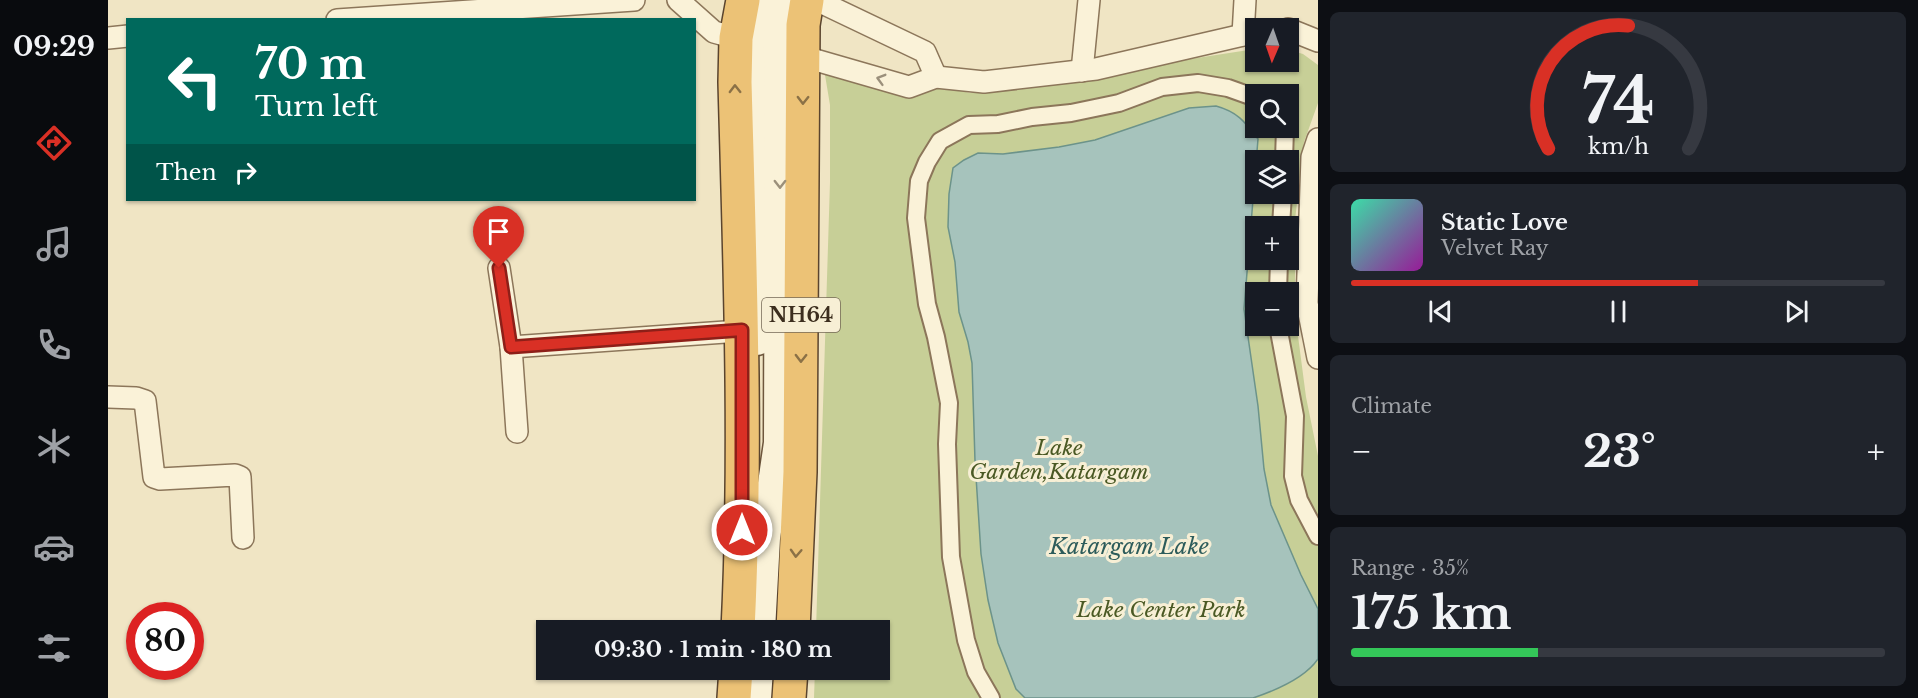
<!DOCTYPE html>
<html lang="en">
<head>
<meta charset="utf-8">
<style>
	body { margin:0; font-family:"Libre Baskerville",serif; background:#20242c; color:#f1f3f6; height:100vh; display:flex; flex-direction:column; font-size:22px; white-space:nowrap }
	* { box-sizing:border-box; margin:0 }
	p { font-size:20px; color:#9ea1a6 }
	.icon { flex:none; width:33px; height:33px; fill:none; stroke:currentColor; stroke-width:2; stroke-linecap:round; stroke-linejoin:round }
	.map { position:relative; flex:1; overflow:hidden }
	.drawer { display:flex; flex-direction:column; gap:12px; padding:12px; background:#0d0f14; width:600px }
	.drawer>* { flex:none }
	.top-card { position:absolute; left:18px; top:18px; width:570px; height:183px; border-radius:0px; box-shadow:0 2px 4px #0004; background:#00695c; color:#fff; overflow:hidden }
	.needle { width:39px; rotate:182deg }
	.fabs { position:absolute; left:1137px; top:18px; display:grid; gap:12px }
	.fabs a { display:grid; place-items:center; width:54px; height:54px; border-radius:0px; background:#171b24; box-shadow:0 2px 4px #0004; font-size:30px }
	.speed { position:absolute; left:18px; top:602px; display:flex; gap:12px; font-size:30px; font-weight:700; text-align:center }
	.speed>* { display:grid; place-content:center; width:78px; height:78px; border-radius:50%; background:#171b24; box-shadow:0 2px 4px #0004; line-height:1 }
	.speed .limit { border:9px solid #d22; background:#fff; color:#111 }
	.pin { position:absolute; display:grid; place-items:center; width:51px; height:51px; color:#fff; margin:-62px -26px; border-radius:50% 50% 50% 0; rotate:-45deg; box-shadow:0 0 6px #0007 }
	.pin .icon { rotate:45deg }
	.me { position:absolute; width:66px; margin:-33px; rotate:0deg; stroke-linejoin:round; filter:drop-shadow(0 0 4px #0008) }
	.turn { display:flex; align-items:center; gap:21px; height:126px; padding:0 30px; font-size:27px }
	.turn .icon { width:78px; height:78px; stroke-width:2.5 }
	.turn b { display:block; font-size:42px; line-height:51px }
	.then { display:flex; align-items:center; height:57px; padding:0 30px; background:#0003; gap:12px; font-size:22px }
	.big { font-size:45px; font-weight:700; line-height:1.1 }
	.drawer .card { flex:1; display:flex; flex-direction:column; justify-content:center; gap:9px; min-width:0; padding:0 21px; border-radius:9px; background:#20242c }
	.drawer .dial { align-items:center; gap:0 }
	.dial svg { height:156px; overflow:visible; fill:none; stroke:#363941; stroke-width:7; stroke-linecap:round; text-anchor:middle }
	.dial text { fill:#f1f3f6; stroke:none }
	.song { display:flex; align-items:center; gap:18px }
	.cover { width:72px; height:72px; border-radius:9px; background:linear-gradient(135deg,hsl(160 70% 55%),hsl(300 70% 35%)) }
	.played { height:6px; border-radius:3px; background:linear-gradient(90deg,#d93025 65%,#363941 65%) }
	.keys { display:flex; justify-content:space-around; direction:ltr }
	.heat { display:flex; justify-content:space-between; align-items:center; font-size:33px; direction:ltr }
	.charge { height:9px; border-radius:4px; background:linear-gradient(90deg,#34c759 35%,#363941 0) }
	.trip { position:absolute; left:428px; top:620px; width:354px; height:60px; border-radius:0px; background:#171b24; box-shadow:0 2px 4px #0004; font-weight:700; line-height:60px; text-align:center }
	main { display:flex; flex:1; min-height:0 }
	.dock { display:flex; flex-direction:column; width:108px; justify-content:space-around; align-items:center; background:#090b0e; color:#9ea1a6 }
	.dock .icon { width:42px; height:42px }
	.dock .active { color:#d93025 }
	.dock b { font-size:27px; color:#f1f3f6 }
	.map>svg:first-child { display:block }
	.green { fill:#c7cf97; fill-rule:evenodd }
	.water { fill:#a6c3bc; stroke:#6c938a; stroke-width:1.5 }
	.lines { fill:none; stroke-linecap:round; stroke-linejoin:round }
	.pedestrian-casing { stroke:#8c765a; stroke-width:20 }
	.minor-casing { stroke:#8c765a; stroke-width:24 }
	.secondary-casing { stroke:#6e573d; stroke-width:33 }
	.trunk-casing { stroke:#5a442e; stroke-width:36 }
	.pedestrian { stroke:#faf2d8; stroke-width:16 }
	.minor { stroke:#faf2d8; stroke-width:21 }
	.secondary { stroke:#faf2d8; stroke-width:30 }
	.trunk { stroke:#ecc276; stroke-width:33 }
	.oneway { stroke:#9b907b }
	.oneway2 { stroke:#8b7146 }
	.route-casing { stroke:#8d1f18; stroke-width:15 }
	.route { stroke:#d93025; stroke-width:10 }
	.labels { text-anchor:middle; stroke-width:6; stroke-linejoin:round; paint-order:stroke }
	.shield { fill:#f7efd5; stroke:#746855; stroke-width:1.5 }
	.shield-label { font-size:20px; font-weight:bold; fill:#3c2e1e }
	.park-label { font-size:21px; font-style:italic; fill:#4a5924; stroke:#f7efd5 }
	.water-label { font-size:22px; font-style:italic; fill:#2d5c5b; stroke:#f7efd5 }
</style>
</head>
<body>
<main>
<nav class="dock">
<b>09:29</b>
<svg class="icon active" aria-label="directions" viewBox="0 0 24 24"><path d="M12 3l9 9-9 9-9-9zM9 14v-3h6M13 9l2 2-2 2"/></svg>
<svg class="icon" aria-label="music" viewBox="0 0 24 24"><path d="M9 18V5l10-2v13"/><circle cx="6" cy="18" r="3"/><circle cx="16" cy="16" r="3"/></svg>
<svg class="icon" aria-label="phone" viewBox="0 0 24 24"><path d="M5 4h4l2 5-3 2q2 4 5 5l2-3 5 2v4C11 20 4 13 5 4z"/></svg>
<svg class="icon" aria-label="climate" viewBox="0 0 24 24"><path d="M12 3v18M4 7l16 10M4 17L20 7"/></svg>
<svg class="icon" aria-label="car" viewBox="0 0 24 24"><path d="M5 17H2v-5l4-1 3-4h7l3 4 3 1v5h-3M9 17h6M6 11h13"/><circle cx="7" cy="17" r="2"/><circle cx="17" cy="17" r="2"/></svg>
<svg class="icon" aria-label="filters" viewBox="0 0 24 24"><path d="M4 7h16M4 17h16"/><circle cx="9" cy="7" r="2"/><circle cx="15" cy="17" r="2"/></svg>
</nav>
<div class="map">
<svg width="1210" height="698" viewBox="0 0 1210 698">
	<rect width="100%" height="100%" fill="#f0e5c4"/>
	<path class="green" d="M1147,49l1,13h32l1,-12 14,4 15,11v38l-14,39 -9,78v93l11,84 12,59v242h-504l1,-29h64v-39h-63l14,-448v-77l-5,-30 5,-15 17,-2 54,18 69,17zM1148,94h32v34h-32zM1148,160h32v34h-32zM1148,226h32v34h-32zM1148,292h32v34h-32z"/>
	<path class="water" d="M1108,106c22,6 29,16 42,33l-14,170 14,97 6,63 7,36 30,70 17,34v50c-13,19 -44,32 -65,39h-228l-9,-9 -18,-46 -10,-43 -7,-46 -6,-93 -3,-98 -4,-21 -9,-30 -4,-50 -7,-35 1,-33 4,-26 11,-8 14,-7 25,1 56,-7 36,-7 94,-32z"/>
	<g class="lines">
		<g class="pedestrian-casing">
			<g id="pedestrian">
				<polyline points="1176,160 1177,128"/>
				<polyline points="1173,226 1175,194"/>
				<polyline points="1170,292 1171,260"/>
				<polyline points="1170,326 1187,416 1185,476 1191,500 1210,536"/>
				<polyline points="883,698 868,672 858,640 843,557 839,444 841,403 828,337 819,304 808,218 811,181 819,162 832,141 861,125 890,124 924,117 963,113 1011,103 1054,87 1090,83 1120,88 1148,98"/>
			</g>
		</g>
		<g class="minor-casing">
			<g id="minor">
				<polyline points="570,0 606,32 639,41"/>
				<polyline points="708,0 817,52 828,77"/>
				<polyline points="229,20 526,0"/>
				<polyline points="1180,29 1210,41"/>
				<polyline points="1135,35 1137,0"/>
				<polyline points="0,38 20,36"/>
				<polyline points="683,53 801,87 828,77 876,82 988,69 1148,32"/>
				<polyline points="974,71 981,0"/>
				<polyline points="1210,139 1204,157 1199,303 1210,358"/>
				<polyline points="391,268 403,347 409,432"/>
				<polyline points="403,347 646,330"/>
				<polyline points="0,397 28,398 37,401 46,477 52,479 127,475 132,477 135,538"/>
			</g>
		</g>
		<g class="secondary-casing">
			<g id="secondary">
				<polyline points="649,340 649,44 656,0"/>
				<path d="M652,630l5,-92 14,-95 1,-354c-1,-30 -3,-59 2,-89"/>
				<polyline points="648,698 650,669"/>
			</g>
		</g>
		<g class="trunk-casing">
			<g id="trunk">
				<path d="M630,630c9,-182 2,-365 -3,-548l1,-44 7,-38"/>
				<polyline points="685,630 692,472 695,25 699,0"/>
				<polyline points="626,698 628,669"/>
				<polyline points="681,698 683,669"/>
			</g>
		</g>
		<use href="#pedestrian" class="pedestrian"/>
		<use href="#minor" class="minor"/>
		<use href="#secondary" class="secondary"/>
		<use href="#trunk" class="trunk"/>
	</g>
	<defs><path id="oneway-chevron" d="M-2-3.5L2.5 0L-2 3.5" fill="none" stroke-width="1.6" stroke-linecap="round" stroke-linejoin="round" transform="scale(1.5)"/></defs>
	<g class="oneway">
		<use href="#oneway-chevron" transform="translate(773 79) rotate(-164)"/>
		<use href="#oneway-chevron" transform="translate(672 184) rotate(90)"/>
	</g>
	<g class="oneway2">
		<use href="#oneway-chevron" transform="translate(627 89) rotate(-91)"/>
		<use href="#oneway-chevron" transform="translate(695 100) rotate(91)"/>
		<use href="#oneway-chevron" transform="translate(693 358) rotate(91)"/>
		<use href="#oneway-chevron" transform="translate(688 553) rotate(93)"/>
	</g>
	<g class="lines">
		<g class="route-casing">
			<polyline id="route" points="391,268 403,347 634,330 634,530"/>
		</g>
		<use href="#route" class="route"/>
	</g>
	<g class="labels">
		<rect class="shield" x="654" y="298" width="78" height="34" rx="4.5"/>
		<g class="shield-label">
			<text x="693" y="322">NH64</text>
		</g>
		<g class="park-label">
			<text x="951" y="455">Lake<tspan x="951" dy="24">Garden,Katargam</tspan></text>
			<text x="1053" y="617">Lake Center Park</text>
		</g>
		<g class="water-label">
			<text x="1021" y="554">Katargam Lake</text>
		</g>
	</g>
</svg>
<div class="fabs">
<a><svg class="needle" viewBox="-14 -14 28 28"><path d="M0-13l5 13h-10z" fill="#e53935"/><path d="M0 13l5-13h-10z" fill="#9ea1a6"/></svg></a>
<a><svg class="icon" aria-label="search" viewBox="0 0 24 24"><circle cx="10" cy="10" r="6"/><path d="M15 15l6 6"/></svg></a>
<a><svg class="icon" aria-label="layers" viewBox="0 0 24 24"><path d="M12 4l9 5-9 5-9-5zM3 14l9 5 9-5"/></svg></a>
<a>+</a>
<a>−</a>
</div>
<div class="speed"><div class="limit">80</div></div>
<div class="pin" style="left:391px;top:268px;background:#d93025"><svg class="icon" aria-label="arrive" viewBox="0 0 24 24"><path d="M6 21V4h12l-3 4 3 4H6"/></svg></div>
<svg class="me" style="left:634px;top:530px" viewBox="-20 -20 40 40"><circle r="17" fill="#d93025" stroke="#fff" stroke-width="3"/><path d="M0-11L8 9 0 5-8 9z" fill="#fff"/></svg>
<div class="trip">09:30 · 1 min · 180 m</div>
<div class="top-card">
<div class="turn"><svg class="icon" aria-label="left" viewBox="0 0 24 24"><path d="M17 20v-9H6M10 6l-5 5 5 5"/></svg><div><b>70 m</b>Turn left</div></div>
<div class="then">Then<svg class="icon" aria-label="right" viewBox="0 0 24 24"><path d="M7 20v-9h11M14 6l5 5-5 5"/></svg></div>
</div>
</div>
<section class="drawer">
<div class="card dial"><svg viewBox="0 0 100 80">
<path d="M14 69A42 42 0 1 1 86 69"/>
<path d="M14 69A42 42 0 0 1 55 6" stroke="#d93025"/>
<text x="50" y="56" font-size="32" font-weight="700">74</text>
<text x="50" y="72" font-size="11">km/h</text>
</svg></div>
<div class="card">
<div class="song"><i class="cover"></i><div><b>Static Love</b><p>Velvet Ray</p></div></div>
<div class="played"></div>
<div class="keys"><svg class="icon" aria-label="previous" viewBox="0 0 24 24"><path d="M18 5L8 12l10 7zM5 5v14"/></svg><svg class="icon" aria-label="pause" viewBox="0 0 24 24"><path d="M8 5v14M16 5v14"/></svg><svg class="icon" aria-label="next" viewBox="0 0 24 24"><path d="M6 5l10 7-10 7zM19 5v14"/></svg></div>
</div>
<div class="card"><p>Climate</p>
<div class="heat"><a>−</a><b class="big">23°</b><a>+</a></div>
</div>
<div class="card"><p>Range · 35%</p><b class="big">175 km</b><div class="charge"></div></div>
</section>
</main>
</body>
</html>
